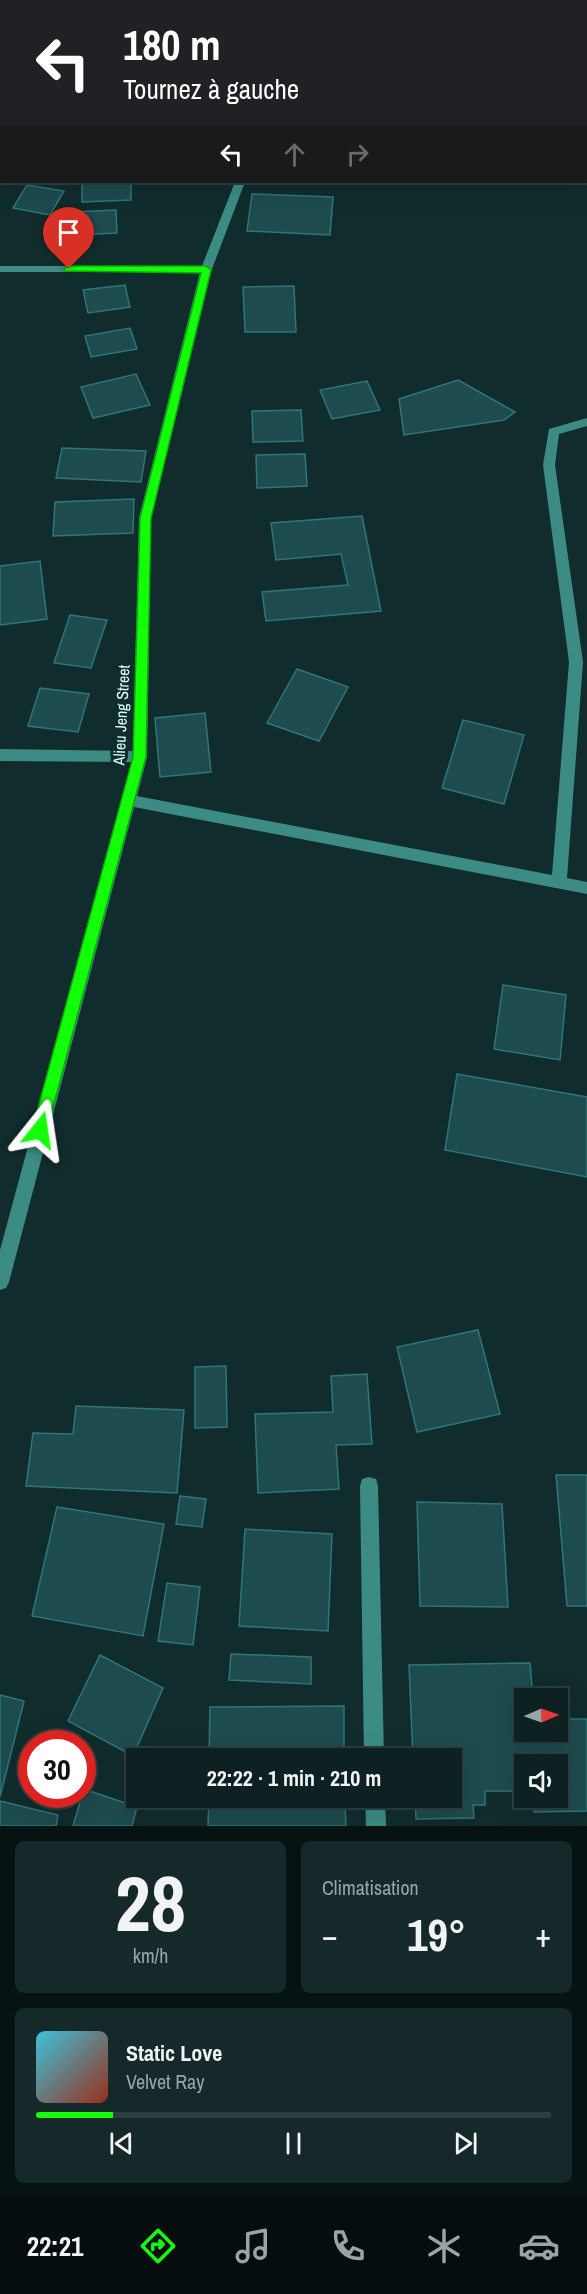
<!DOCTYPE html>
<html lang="fr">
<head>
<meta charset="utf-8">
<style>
	body { margin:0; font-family:"Archivo Narrow",sans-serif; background:#16292a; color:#f1f3f6; height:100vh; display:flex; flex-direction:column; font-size:22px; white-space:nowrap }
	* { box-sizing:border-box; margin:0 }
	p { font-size:20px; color:#9aa3a5 }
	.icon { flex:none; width:33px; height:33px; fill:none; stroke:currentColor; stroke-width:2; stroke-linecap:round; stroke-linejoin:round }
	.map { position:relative; height:1826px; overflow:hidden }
	.sheet { display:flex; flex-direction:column; gap:15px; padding:15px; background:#071213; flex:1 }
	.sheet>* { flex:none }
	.hud { position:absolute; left:0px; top:0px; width:588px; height:183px; box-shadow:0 6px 24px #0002,0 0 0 2px #2d3e40; background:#202124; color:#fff; overflow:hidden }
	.needle { width:39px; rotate:88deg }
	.fabs { position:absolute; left:514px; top:1688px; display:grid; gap:12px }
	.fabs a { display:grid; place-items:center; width:54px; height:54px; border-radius:0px; background:#0d2122; box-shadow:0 6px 24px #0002,0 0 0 2px #2d3e40; font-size:30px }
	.speed { position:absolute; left:18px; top:1730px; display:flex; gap:12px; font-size:30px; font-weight:700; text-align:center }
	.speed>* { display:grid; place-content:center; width:78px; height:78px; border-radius:50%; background:#0d2122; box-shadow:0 6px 24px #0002,0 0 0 2px #2d3e40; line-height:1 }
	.speed .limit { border:9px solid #d22; background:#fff; color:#111 }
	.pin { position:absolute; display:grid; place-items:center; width:51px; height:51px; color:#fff; margin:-62px -26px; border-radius:50% 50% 50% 0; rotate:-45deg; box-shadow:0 0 6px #0007 }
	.pin .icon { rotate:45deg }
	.me { position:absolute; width:66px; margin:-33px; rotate:15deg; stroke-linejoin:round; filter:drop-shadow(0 0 4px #0008) }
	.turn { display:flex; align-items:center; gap:21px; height:126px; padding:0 24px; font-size:27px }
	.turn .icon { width:78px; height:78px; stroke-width:2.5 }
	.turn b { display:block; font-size:42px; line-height:51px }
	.lanes { display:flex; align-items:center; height:57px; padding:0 24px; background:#0003; justify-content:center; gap:30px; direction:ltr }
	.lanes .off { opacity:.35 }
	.big { font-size:45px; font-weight:800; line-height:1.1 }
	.sheet .card { flex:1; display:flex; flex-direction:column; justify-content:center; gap:9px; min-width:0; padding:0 21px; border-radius:9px; background:#16292a }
	.sheet .dial { align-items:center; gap:0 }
	.dial b { font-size:78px; line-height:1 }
	.song { display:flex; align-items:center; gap:18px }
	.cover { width:72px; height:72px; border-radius:9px; background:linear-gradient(135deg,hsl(190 70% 55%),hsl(10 70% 35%)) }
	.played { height:6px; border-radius:3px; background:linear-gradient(90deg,#13ff09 15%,#2d3e40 15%) }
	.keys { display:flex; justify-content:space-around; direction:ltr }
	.heat { display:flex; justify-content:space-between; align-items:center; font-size:33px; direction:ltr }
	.sheet .tiles { flex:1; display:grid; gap:15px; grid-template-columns:1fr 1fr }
	.card:last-child { grid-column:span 2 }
	.trip { position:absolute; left:126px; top:1748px; width:336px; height:60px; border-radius:0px; background:#0d2122; box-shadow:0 6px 24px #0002,0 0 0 2px #2d3e40; font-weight:800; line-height:60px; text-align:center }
	.dock { display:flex; height:96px; justify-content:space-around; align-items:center; background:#050d0e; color:#9aa3a5 }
	.dock .icon { width:42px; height:42px }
	.dock .selected { color:#13ff09 }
	.dock b { font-size:27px; color:#f1f3f6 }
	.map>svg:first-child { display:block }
	.building { fill:#1d4b4e; stroke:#2e767a; stroke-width:1.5 }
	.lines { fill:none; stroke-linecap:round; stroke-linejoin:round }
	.minor { fill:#3c8c84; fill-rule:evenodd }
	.route { fill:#13ff09; stroke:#0ca606; stroke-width:1.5 }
	.labels { text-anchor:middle; stroke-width:6; stroke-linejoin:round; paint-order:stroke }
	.street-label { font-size:16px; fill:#ddfffe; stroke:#112c2d }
</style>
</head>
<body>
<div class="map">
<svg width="587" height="1826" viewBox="0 0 587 1826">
	<rect width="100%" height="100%" fill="#112c2d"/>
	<g class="building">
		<polygon points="82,182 131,182 131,200 82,202"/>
		<polygon points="27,185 64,191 50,215 13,208"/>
		<polygon points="252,194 333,197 330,235 247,231"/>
		<polygon points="116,210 117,233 74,235 74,212"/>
		<polygon points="125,285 130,307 88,313 83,290"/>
		<polygon points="294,286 296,332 245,332 243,287"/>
		<polygon points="130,328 137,349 91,357 85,336"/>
		<polygon points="136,374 150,405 93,418 81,387"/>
		<polygon points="458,380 515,412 504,420 404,435 399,399"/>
		<polygon points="367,381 380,410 332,419 320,390"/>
		<polygon points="301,410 303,441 253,442 252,411"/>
		<polygon points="62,448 146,451 141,482 56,478"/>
		<polygon points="305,454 307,486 257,488 256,455"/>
		<polygon points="134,499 133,533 53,536 55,502"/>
		<polygon points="362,516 381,611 266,621 262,592 348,585 341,554 276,560 271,523"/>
		<polygon points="40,561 47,619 0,625 0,566"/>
		<polygon points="70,615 107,620 91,668 54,663"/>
		<polygon points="297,669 348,687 319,741 267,723"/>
		<polygon points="40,688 89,694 78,732 28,726"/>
		<polygon points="205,713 211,772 160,777 155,718"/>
		<polygon points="463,720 524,735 504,804 442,788"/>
		<polygon points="503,985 566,995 560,1060 494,1049"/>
		<polygon points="457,1074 587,1097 587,1177 445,1150"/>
		<polygon points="478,1330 500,1414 417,1432 397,1347"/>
		<polygon points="226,1366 227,1427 195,1428 195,1367"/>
		<polygon points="367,1374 372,1444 336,1445 339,1489 258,1493 255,1414 333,1412 331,1376"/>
		<polygon points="76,1406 184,1410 177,1493 26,1486 33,1433 73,1434"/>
		<polygon points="556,1475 587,1475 587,1606 567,1606"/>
		<polygon points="180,1496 206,1499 202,1527 176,1524"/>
		<polygon points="417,1502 502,1504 508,1607 420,1606"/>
		<polygon points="57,1507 164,1524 143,1636 32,1616"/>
		<polygon points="245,1529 332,1534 328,1631 239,1626"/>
		<polygon points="167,1583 200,1587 193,1645 158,1641"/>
		<polygon points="231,1654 311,1657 311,1684 229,1680"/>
		<polygon points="100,1655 163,1688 133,1756 68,1721"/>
		<polygon points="530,1663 533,1698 525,1698 525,1731 558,1731 558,1719 587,1719 587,1811 534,1812 532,1797 558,1797 558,1764 525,1764 525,1791 485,1791 485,1805 473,1805 474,1818 416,1819 415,1797 452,1797 452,1758 413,1758 409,1665"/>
		<polygon points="0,1695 24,1701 0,1797"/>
		<polygon points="344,1706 344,1758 209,1758 210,1707"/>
		<polygon points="84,1789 137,1807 132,1826 73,1826"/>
		<polygon points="209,1797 319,1797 319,1805 345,1805 346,1826 208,1826"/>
		<polygon points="0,1801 58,1815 56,1826 0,1826"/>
	</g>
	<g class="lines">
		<g class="minor">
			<polygon points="35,0 45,0 45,2 36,2"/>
			<polygon points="311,0 321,0 311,2"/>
			<polygon points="235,182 245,182 212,269 151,518 147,757 137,796 552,875 569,662 543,465 549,429 587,418 587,426 559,434 555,465 583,662 567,878 587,882 587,894 134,807 9,1282 6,1288 0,1290 0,1250 132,762 0,761 0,749 133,751 139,518 200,272 0,272 0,266 202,266"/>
			<polygon points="369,1477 376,1479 378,1486 384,1758 364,1758 360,1486 362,1479"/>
			<polygon points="365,1797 385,1797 386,1826 366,1826"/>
		</g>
	</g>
	<polygon class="route" points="69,266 206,266 211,270 151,518 146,757 47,1130 40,1136 32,1130 133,757 140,518 201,273 65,271 64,269"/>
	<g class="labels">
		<g class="street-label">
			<text transform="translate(121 715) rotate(-87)" y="6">Alieu Jeng Street</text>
		</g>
	</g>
</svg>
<div class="fabs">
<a><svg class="needle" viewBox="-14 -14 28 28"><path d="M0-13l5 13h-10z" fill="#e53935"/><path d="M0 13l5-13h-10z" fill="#9aa3a5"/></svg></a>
<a><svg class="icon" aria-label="sound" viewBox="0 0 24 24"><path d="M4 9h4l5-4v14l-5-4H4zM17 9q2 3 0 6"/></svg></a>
</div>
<div class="speed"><div class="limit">30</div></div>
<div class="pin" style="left:69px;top:269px;background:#d93025"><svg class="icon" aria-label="arrive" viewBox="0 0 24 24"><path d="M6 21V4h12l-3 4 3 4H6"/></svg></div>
<svg class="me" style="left:40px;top:1130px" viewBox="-20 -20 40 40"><path d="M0-17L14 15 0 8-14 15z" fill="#13ff09" stroke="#fff" stroke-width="4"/></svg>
<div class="trip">22:22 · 1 min · 210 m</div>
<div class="hud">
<div class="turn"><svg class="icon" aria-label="left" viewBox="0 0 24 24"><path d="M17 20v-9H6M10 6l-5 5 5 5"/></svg><div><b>180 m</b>Tournez à gauche</div></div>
<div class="lanes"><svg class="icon" aria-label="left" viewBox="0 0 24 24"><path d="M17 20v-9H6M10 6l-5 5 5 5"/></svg><svg class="icon off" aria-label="ahead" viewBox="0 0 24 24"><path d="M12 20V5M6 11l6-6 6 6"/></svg><svg class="icon off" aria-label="right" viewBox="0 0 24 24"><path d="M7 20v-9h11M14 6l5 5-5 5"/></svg></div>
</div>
</div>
<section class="sheet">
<div class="tiles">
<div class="card dial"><b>28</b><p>km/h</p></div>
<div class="card"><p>Climatisation</p>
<div class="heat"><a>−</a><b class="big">19°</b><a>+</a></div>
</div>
<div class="card">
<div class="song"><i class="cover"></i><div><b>Static Love</b><p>Velvet Ray</p></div></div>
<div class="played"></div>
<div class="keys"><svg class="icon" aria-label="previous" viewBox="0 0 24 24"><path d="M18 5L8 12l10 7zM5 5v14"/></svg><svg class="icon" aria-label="pause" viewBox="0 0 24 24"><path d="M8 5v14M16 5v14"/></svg><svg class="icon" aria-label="next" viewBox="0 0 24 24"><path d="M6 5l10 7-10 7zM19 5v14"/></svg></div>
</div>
</div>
</section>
<nav class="dock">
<b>22:21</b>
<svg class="icon selected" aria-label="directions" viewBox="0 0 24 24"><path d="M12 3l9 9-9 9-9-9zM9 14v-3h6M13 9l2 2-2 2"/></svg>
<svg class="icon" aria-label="music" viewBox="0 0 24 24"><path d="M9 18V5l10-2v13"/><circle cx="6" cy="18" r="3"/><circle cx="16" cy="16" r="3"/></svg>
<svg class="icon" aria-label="phone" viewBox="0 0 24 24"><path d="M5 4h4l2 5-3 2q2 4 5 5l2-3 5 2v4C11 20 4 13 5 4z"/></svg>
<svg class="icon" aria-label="climate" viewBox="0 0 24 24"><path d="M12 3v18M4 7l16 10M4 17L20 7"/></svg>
<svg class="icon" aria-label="car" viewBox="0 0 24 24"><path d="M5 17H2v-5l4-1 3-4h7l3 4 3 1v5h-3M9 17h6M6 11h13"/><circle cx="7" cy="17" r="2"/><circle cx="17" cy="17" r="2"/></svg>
</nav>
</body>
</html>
